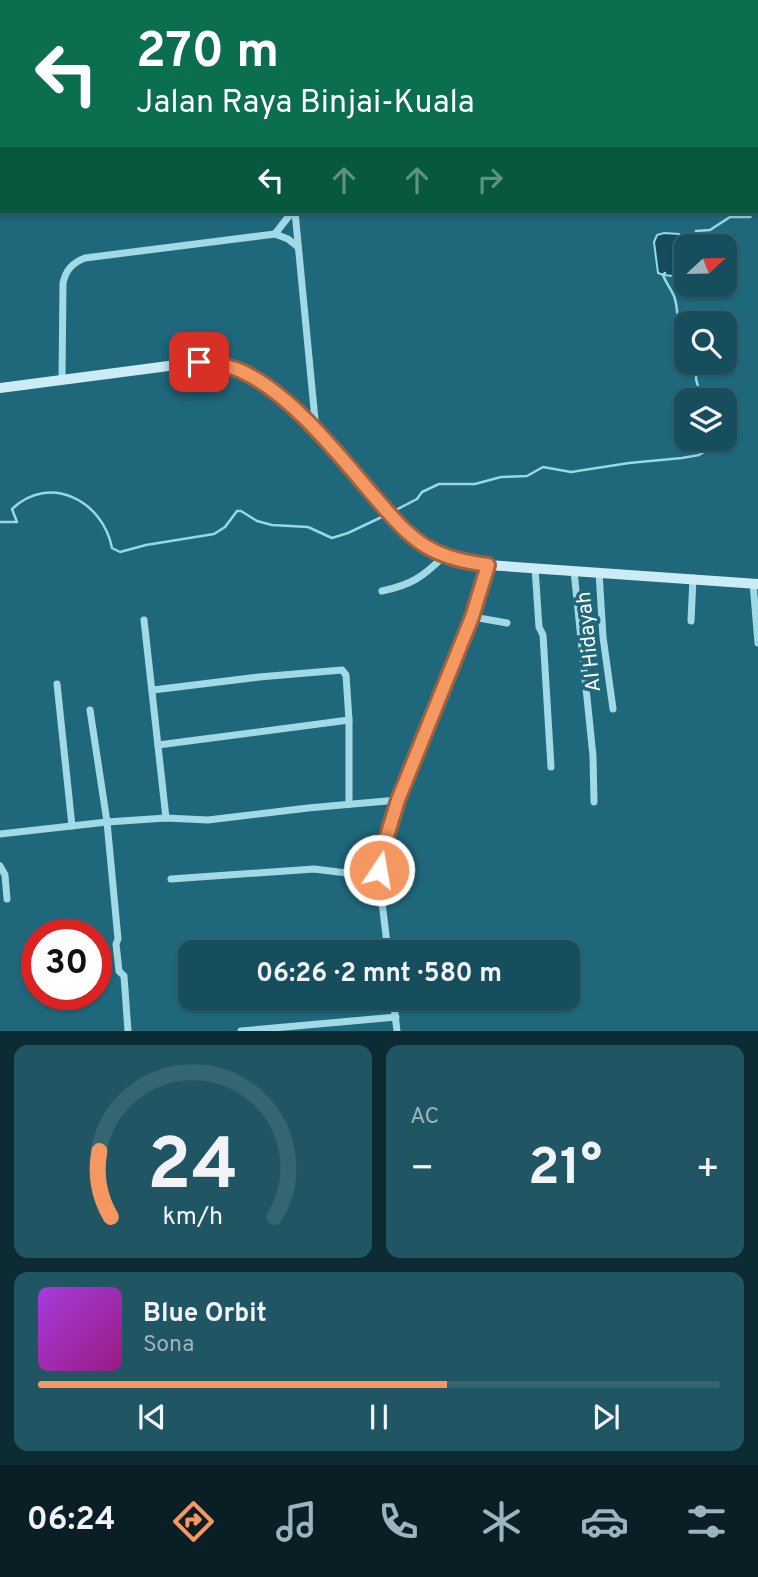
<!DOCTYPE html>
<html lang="id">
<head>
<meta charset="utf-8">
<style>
	body { margin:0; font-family:Overpass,sans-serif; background:#205563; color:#f1f3f6; height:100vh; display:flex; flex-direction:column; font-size:26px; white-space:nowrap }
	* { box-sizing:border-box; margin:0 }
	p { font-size:23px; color:#9eb4bc }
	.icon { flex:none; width:38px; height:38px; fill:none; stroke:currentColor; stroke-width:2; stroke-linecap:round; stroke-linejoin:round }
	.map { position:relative; height:1031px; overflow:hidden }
	.details { display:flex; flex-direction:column; gap:14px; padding:14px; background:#0d2b33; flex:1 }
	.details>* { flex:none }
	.top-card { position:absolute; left:0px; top:0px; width:760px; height:214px; box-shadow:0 2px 5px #0004,0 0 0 2px #366572; background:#0b6e4f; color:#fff; overflow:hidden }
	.needle { width:46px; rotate:68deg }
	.controls { position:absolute; left:674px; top:234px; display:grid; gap:14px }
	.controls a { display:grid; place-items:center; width:63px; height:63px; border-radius:14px; background:#174e5d; box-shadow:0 2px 5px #0004,0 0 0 2px #366572; font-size:35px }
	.speed { position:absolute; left:21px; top:919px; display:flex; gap:14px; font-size:35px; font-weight:700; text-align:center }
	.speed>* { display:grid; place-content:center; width:91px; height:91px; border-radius:50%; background:#174e5d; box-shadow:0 2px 5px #0004,0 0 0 2px #366572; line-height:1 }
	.speed .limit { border:10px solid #d22; background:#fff; color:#111 }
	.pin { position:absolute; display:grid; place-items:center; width:60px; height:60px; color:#fff; margin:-30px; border-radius:14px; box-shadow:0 4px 10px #0006 }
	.me { position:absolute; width:77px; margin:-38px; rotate:12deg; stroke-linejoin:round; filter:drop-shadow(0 0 5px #0008) }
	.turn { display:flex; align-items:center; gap:24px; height:147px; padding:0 21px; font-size:32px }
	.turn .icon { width:91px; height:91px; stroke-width:2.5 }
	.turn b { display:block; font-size:49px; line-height:60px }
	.lanes { display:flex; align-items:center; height:66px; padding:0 21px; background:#0003; justify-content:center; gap:35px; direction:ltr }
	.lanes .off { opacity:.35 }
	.big { font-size:52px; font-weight:700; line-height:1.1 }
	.details .tile { flex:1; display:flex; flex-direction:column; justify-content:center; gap:10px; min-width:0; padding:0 24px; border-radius:14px; background:#205563 }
	.details .dial { align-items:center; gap:0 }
	.dial svg { height:182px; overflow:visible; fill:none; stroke:#366572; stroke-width:7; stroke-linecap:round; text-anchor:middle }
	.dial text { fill:#f1f3f6; stroke:none }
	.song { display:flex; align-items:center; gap:21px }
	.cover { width:84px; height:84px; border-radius:10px; background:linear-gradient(135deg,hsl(280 70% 55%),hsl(310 70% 35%)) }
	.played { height:7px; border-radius:4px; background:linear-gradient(90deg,#f49761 60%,#366572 60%) }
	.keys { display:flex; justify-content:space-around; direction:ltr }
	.heat { display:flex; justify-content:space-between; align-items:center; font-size:38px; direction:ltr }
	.details .tiles { flex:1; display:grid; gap:14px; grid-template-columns:1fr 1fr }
	.tile:last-child { grid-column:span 2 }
	.trip { position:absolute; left:178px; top:940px; width:402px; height:70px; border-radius:14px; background:#174e5d; box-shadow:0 2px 5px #0004,0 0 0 2px #366572; font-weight:700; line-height:70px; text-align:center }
	.dock { display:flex; height:112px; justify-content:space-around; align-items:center; background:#091f25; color:#9eb4bc }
	.dock .icon { width:49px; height:49px }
	.dock .current { color:#f49761 }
	.dock b { font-size:32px; color:#f1f3f6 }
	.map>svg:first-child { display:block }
	.water { fill:#154b5b; stroke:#95d8e8; stroke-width:2 }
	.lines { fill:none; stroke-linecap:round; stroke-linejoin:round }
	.stream { stroke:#95d8e8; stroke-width:2.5 }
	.minor { stroke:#a1d9e7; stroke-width:7 }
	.secondary { stroke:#cbecf5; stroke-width:10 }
	.route-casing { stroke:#9f623f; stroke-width:18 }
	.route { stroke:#f49761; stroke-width:12 }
	.labels { text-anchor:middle; stroke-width:7; stroke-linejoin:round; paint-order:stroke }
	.street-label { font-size:21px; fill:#fff; stroke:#1f687c }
</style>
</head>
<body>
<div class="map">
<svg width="758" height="1031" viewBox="0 0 758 1031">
	<rect width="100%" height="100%" fill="#1f687c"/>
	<path class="water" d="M664,233l15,1 2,4 4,32c-7,7 -18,7 -27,3l-4,-31 3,-7z"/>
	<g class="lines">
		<g class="stream">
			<polyline points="696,247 696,231 710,230 730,217 750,217 753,212"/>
			<path d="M665,273l-2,2c3,8 8,14 11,21 6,16 0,29 12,44"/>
			<polyline points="679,273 686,281"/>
			<polyline points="693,285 696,287 697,285"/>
			<polyline points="697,362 696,379 702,401"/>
			<polyline points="392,512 417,499 422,492 439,484 475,484 501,477 527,476 543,467 571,472 629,463 682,458 699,455 716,445 719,439"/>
			<path d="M0,522h17l-5,-13c38,-36 91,-8 100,39l8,4 26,-7 68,-11 11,-7 12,-16h4l16,10 15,4 36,2 24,11 16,-5 38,-18"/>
		</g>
		<g class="minor">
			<polyline points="295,212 316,430"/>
			<polyline points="275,234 292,212"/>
			<path d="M62,379l1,-96c3,-13 9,-20 22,-25l190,-24 13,5 10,8"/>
			<polyline points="535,568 539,627 543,635 551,767"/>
			<polyline points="574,571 593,756 594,802"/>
			<polyline points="599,572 603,637 613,709"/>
			<polyline points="753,583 758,643"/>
			<path d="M382,591c29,-6 41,-14 62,-35"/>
			<polyline points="473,617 507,623"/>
			<polyline points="144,620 166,818"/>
			<polyline points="691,621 693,578"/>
			<polyline points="57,684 72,826"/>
			<polyline points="153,690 259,677 342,670 346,675 349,720"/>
			<polyline points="90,710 107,822 118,939 116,944 119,971 124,976 128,1031"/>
			<polyline points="158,745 349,720 349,804"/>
			<polyline points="0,834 107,822 166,818 208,820 308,808 398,800"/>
			<polyline points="0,866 5,875 7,899"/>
			<polyline points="171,879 314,869 379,877"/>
			<polyline points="388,952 379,877 383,849 398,800 473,617 488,565"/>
			<polyline points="393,998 397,1031"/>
			<polyline points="241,1031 396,1017"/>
		</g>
		<path class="secondary" d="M0,388l199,-26c14,2 29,3 42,9 51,23 99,86 135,128 16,17 31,36 51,48 19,12 39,15 61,18l270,19"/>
	</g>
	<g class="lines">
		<g class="route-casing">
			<path id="route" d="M199,362c14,2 29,3 42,9 49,22 97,83 132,124 16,18 32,39 54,52 19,11 39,15 61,18l-16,52 -74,183 -15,49 -4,21"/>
		</g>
		<use href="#route" class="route"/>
	</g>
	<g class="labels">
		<g class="street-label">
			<text transform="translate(588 642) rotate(-96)" y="7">Al Hidayah</text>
		</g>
	</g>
</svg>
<div class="controls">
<a><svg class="needle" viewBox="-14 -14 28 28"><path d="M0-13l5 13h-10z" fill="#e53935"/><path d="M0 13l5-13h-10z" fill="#9eb4bc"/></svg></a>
<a><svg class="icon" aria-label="search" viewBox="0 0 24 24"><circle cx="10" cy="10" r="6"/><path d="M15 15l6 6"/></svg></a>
<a><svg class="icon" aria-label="layers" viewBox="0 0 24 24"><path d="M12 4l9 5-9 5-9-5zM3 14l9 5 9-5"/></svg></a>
</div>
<div class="speed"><div class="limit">30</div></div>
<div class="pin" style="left:199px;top:362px;background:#d93025"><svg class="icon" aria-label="arrive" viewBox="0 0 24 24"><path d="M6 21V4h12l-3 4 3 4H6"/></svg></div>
<svg class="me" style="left:379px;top:870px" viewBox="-20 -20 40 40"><circle r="17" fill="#f49761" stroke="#fff" stroke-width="3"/><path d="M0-11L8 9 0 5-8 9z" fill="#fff"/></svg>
<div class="trip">06:26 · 2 mnt · 580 m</div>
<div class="top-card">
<div class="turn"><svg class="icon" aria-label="left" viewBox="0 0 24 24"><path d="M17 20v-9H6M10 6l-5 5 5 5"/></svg><div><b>270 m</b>Jalan Raya Binjai-Kuala</div></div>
<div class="lanes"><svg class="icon" aria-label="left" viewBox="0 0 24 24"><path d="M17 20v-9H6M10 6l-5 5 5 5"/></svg><svg class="icon off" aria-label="ahead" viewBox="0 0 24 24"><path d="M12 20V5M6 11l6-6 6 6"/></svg><svg class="icon off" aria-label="ahead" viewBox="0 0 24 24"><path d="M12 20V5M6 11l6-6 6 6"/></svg><svg class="icon off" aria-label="right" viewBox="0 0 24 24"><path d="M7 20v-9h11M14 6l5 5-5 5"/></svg></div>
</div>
</div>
<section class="details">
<div class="tiles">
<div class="tile dial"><svg viewBox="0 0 100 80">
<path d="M14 69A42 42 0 1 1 86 69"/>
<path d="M14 69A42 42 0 0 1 9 40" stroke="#f49761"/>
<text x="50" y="56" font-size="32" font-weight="700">24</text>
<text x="50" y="72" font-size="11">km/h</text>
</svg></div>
<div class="tile"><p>AC</p>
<div class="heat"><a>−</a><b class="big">21°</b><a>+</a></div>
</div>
<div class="tile">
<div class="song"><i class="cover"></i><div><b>Blue Orbit</b><p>Sona</p></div></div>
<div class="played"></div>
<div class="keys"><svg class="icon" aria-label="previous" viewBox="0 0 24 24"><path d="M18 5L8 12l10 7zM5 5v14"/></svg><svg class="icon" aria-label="pause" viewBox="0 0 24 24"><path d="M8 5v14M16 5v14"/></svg><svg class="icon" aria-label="next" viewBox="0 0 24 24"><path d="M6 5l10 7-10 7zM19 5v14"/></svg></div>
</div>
</div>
</section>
<nav class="dock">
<b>06:24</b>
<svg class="icon current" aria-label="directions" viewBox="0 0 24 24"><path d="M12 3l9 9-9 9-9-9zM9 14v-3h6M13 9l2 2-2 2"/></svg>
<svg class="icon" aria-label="music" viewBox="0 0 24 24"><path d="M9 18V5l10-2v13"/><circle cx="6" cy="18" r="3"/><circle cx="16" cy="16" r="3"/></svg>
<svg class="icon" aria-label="phone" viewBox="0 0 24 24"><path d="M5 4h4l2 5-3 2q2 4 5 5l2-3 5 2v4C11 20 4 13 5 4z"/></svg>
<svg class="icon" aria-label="climate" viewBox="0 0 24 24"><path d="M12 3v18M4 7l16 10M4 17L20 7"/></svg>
<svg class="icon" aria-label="car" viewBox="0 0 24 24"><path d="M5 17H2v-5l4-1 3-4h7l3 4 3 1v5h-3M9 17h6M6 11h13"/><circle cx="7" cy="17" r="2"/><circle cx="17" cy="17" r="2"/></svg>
<svg class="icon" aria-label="filters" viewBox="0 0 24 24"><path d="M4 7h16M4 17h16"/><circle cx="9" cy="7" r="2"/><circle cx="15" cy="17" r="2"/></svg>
</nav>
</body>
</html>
